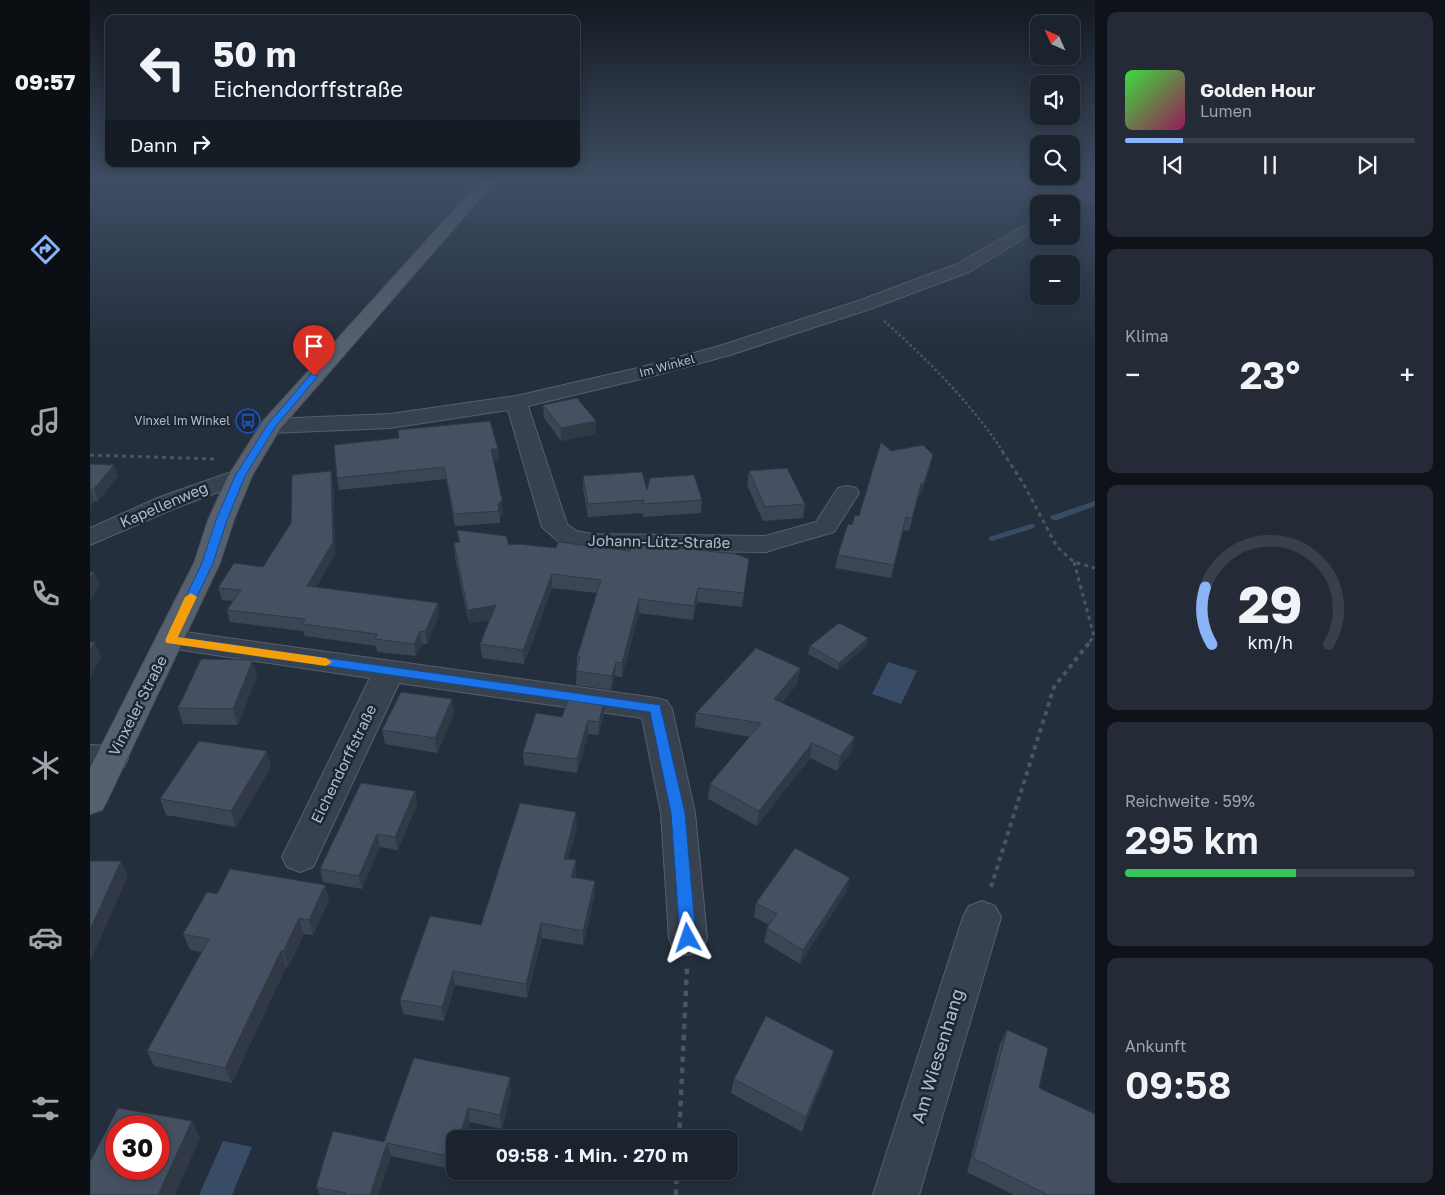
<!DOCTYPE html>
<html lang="de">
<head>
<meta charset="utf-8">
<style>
	body { margin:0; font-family:"Golos Text",sans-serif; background:#242b36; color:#f1f3f6; height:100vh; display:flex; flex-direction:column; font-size:19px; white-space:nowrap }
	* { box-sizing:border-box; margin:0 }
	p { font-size:16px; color:#a0a4aa }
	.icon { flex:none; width:28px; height:28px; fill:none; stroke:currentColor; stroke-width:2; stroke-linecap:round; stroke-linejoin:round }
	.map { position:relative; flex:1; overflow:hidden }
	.panel { display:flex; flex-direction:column; gap:12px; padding:12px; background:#0f1319; width:350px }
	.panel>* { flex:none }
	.guide { position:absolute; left:15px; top:15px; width:475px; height:152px; border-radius:10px; box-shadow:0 2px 12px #0003,0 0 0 1px #39404a; background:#1b232e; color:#f1f3f6; overflow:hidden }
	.needle { width:32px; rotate:315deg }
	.tools { position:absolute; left:940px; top:15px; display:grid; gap:10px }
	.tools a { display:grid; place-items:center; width:50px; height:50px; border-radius:10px; background:#1b232e; box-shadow:0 2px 12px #0003,0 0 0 1px #39404a; font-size:25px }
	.speed { position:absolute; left:15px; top:1115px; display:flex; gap:10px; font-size:25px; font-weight:700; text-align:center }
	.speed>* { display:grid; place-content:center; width:65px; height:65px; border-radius:50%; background:#1b232e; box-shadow:0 2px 12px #0003,0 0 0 1px #39404a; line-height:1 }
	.speed .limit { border:8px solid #d22; background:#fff; color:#111 }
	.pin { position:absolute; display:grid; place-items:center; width:42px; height:42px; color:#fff; margin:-51px -21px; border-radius:50% 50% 50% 0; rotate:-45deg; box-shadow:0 0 5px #0007 }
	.pin .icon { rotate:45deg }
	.me { position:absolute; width:55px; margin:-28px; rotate:355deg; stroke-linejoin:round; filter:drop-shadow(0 0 4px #0008) }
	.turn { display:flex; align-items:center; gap:18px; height:105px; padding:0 25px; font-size:22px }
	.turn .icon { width:65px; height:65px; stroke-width:2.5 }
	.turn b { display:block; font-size:35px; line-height:42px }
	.then { display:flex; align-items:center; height:48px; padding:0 25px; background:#0003; gap:10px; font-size:19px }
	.big { font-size:38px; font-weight:600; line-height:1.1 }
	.panel .card { flex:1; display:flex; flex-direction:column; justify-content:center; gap:8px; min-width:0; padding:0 18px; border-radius:10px; background:#242b36 }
	.panel .dial { align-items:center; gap:0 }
	.dial svg { height:130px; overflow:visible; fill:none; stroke:#39404a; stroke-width:7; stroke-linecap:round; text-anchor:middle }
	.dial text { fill:#f1f3f6; stroke:none }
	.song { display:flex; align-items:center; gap:15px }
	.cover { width:60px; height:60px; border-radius:8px; background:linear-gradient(135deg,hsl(120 70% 55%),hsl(330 70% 35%)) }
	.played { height:5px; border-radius:2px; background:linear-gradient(90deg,#8ab4f8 20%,#39404a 20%) }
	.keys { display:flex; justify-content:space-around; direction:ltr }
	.heat { display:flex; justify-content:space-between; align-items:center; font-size:28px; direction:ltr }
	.charge { height:8px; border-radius:4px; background:linear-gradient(90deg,#34c759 59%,#39404a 0) }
	.trip { position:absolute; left:356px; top:1130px; width:292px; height:50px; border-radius:10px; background:#1b232e; box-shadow:0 2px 12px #0003,0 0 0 1px #39404a; font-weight:600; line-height:50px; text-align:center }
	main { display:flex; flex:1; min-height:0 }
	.menu { display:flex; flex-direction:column; width:90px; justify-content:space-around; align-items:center; background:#0b0e12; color:#a0a4aa }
	.menu .icon { width:35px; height:35px }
	.menu .active { color:#8ab4f8 }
	.menu b { font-size:22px; color:#f1f3f6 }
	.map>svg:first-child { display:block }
	.water { fill:#394c67 }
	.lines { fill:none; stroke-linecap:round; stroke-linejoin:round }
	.stream { fill:#394c67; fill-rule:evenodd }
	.minor-casing { stroke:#565f6c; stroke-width:2 }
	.major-casing { stroke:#414a57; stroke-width:2 }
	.path-far4 { stroke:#44595c; stroke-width:2; stroke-dasharray:2.5 2.5; stroke-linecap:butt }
	.path-far3 { stroke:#44595c; stroke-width:2.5; stroke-dasharray:2.5 2.5; stroke-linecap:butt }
	.path-far2 { stroke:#44595c; stroke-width:3; stroke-dasharray:4 4; stroke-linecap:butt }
	.path-far1 { stroke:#44595c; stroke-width:4; stroke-dasharray:4.5 4.5; stroke-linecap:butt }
	.path { stroke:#44595c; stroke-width:4.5; stroke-dasharray:5.5 5.5; stroke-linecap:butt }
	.minor { fill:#38414e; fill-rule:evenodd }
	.major { fill:#56606e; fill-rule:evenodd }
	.wall { fill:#3b4654 }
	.shaded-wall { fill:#303945 }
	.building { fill:#455162; stroke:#303945; fill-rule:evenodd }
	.route { fill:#1a73e8; stroke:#114b97 }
	.slow { fill:#f59e0b }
	.labels { text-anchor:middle; stroke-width:5; stroke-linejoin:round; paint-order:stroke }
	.far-street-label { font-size:12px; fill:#b4bcc9; stroke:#1d2633 }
	.far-poi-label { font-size:12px; fill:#b4bcc9; stroke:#1d2633; text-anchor:end }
	.street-label { font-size:15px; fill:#b4bcc9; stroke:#1d2633 }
	.near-street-label { font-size:18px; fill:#b4bcc9; stroke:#1d2633 }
</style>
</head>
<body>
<main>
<nav class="menu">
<b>09:57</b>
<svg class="icon active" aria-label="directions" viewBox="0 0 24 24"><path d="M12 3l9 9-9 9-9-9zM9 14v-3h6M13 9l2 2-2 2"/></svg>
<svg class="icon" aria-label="music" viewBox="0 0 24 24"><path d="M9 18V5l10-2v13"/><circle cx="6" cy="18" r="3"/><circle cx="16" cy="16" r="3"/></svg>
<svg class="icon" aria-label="phone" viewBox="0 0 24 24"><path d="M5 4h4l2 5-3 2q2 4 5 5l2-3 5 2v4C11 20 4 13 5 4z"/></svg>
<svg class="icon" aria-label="climate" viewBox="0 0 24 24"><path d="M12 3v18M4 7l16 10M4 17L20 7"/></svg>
<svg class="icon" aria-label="car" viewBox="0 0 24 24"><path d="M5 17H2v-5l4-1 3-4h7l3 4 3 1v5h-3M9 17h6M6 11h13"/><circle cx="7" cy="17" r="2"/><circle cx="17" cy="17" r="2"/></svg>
<svg class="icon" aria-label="filters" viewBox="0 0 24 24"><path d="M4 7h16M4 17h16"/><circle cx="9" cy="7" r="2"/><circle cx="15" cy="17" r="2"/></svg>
</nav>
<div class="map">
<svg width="1005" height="1195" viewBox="0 0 1005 1195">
	<rect width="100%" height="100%" fill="#242f3e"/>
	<g class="water">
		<polygon points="798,662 827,671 811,704 782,694"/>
		<polygon points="133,1141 162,1147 142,1195 109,1195"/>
	</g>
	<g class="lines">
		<g class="stream">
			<polygon points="1005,501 1005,506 967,520 964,520 960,518 961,516"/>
			<polygon points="941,524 944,524 945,526 944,528 902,541 898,539 899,537"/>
		</g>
		<g class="minor-casing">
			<g id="minor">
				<polygon points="1005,191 1005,200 981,208 981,204 974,204 976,201"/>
				<polygon points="949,217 949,229 879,272 780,309 640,355 559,377 438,406 477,524 486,531 503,534 675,536 726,522 748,488 757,486 766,488 769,493 744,532 685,549 676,552 503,550 469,542 452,527 418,410 300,428 181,433 173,431 170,426 173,421 181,419 300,414 426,396 548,368 626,347 768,301 867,264"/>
				<polygon points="150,469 158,471 162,476 158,481 88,507 0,545 0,528 70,497"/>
				<polygon points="81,630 566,698 577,701 582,709 605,813 617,938 612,950 598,955 584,950 579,938 571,813 552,718 309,683 223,867 210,872 197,867 192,857 280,678 71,647 67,640 71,633"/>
				<polygon points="0,745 22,746 34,749 38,758 34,767 22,770 0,769"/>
				<polygon points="892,901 905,906 911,917 829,1195 783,1195 873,917 879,906"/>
			</g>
		</g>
		<g class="major-casing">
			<polygon id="major" points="392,179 407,179 190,429 162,476 144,520 130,563 17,801 12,810 0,814 0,768 104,563 118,520 138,476 173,421"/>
		</g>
		<polyline class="path-far4" points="941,179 966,189"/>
		<path class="path-far3" d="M794,321c41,36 90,85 119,131"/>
		<g class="path-far2">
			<polyline points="912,451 933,483 967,547 984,562 1005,568"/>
			<polyline points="0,455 124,459"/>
			<polyline points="984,562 1004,636 998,644"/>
		</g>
		<polyline class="path-far1" points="901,887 964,687 999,643"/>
		<g class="path">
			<polyline points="589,1139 597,968"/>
			<polyline points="586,1195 587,1171"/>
		</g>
		<use href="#minor" class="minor"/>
		<use href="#major" class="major"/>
	</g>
	<g class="wall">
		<polygon points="950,179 1005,179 1005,190 990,194"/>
		<polygon points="453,405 506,421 505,434 471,441 454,418"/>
		<polygon points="408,449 409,461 403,461 413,513 410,515 410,523 365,526 356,479 249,490 247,478"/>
		<polygon points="801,451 840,467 831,495 828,496 819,531 813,530 801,578 745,568 748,555 762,525 769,516"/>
		<polygon points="0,464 24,465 28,476 8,501 4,501 0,507"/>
		<polygon points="241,471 243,482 245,554 226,587 348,603 349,615 337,644 332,644 326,656 287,652 286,646 215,636 213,631 140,622 137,610 143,601 132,600 128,588 173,567"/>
		<polygon points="659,471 715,504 713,518 673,521 657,485"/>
		<polygon points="493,476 612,500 611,513 553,517 553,513 498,517 493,489"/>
		<polygon points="367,530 419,545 466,548 540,551 659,559 652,607 607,602 603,620 549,613 532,677 525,676 521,690 486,685 487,657 507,593 462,588 434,664 392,658 390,644 400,620 379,623 365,557 364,543 369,543"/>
		<polygon points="720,646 776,646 748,670 718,654"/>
		<polygon points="710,668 708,683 692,702 761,752 747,771 720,758 667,826 618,799 620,784 660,737 605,727 606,713"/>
		<polygon points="167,675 148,725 93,724 88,708"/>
		<polygon points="362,699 364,714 347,753 295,744 292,730"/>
		<polygon points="514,701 514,714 508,735 498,734 487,773 434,765 433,752 472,717"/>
		<polygon points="181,767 146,827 76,815 70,799"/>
		<polygon points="325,791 327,804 308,850 290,847 272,889 233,882 230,869"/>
		<polygon points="487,827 478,859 486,875 485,878 505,881 505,895 493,945 452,938 437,998 365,985 354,1021 313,1014 310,1000 391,925"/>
		<polygon points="235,885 239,900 223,935 214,934 198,967 196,967 142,1083 64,1066 57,1051 112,952 100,950 93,934 127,894"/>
		<polygon points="756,892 710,964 674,942 677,928 679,925 664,917 666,903"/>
		<polygon points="917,1030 949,1088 1005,1195 924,1195 877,1172 910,1044"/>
		<polygon points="740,1065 712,1132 641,1093 644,1079"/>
		<polygon points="421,1091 412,1129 380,1122 375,1139 365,1139 365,1170 301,1156 288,1195 230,1195 226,1187 294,1142"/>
	</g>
	<g class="shaded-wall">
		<polygon points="1005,182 1005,190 990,194 992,185"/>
		<polygon points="506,421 505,434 471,441 471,428"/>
		<polygon points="401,449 408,449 409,461 401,462"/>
		<polygon points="843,455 831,495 828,496 819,531 831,484"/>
		<polygon points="24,465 28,476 8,501 4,489"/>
		<polygon points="241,471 243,482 245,554 219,598 217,586"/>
		<polygon points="0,489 4,501 0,507"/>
		<polygon points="412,500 413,513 410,515 408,504"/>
		<polygon points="4,572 10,586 0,601 0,578"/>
		<polygon points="462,574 462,588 434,664 433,650"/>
		<polygon points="608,588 607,602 603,620 604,606"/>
		<polygon points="549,599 549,613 532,677 532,663"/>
		<polygon points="348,603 349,615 337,644 335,632"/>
		<polygon points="406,605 407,619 379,623 378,610"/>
		<polygon points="330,631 332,644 326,656 324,644"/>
		<polygon points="778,638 776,646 748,670 749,663"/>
		<polygon points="5,642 11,658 0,677 0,650"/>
		<polygon points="163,660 167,675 148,725 143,709"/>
		<polygon points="526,662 525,676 521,690 522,676"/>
		<polygon points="710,668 708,683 682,713 684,699"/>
		<polygon points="362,699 364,714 347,753 345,738"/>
		<polygon points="514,701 514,714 508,735 509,722"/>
		<polygon points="498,720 498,734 487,773 487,759"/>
		<polygon points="765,737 761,752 747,771 750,756"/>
		<polygon points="722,743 720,758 667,826 669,811"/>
		<polygon points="177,751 181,767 146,827 141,811"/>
		<polygon points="325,791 327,804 308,850 305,837"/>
		<polygon points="486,812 487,827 474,873 474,859"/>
		<polygon points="287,834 290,847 272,889 269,876"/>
		<polygon points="486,860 486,875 482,892 481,877"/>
		<polygon points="31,861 38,876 0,962 0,930"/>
		<polygon points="760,878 756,892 710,964 713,950"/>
		<polygon points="505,881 505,895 493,945 493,931"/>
		<polygon points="235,885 239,900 223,935 219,920"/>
		<polygon points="209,918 214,934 198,967 193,952"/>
		<polygon points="451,923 452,938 437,998 436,984"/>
		<polygon points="191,951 196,967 142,1083 135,1068"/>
		<polygon points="363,971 365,985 354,1021 352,1007"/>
		<polygon points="744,1051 740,1065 712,1132 716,1117"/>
		<polygon points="420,1077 421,1091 412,1129 410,1115"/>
		<polygon points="378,1108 380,1122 375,1139 369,1139"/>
		<polygon points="102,1121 110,1138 85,1195 68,1195"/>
		<polygon points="297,1143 301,1156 288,1195 280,1195"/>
		<polygon points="365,1151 365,1168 363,1157"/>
	</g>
	<g class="building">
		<polygon points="976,179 1005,179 1005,182 992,185"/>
		<polygon points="487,398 506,421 471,428 453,405"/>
		<polygon points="400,421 408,449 401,449 412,500 408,504 409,511 364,514 354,467 247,478 244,445 309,438 308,430"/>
		<polygon points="791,442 801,451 833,445 843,455 834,483 831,484 822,518 816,517 804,565 748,555 758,524 762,525 765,515 769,516"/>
		<polygon points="0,464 24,465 4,489 0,490"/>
		<polygon points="697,468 715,504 675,507 659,471"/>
		<polygon points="241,471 243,542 217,586 348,603 335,632 330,631 324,644 285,639 287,634 212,624 215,619 137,610 151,590 128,588 144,563 173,567 201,523 202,475"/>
		<polygon points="552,472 557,490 560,478 604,475 612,500 553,504 554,500 498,504 493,476"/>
		<polygon points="367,530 416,536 419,545 428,544 466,548 468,542 540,551 542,543 646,554 659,559 654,593 608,588 604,606 549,599 532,663 526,662 522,676 486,671 490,657 487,657 511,580 462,574 433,650 390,644 406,605 378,610 364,543 370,542"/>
		<polygon points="0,572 4,572 0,578"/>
		<polygon points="749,623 778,638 749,663 720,646"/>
		<polygon points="0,642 5,642 0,650"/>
		<polygon points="666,648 710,668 684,699 765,737 750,756 722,743 669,811 620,784 671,723 606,713"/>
		<polygon points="111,659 163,660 143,709 88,708"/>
		<polygon points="311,692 362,699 345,738 292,730"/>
		<polygon points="479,696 514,701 509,722 498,720 487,759 433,752 446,713 472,717"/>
		<polygon points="109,741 177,751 141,811 70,799"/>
		<polygon points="271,783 325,791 305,837 287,834 269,876 230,869"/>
		<polygon points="430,803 486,812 474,859 486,860 481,877 505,881 493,931 451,923 436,984 363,971 352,1007 310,1000 340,916 391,925"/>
		<polygon points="705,848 760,878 713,950 677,928 687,914 666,903"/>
		<polygon points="0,861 31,861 0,930"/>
		<polygon points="140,869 235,885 219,920 209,918 193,952 191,951 135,1068 57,1051 119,939 93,934 117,892 127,894"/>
		<polygon points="676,1016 744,1051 716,1117 644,1079"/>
		<polygon points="917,1030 958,1048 949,1088 1005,1114 1005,1195 958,1195 883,1158"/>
		<polygon points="324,1058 420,1077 410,1115 378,1108 369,1139 365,1139 365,1151 363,1157 297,1143 280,1195 255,1195 256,1193 226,1187 243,1131 294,1142"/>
		<path d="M28,1108l74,13 -34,74h-68v-33zM26,1126h43v43h-43z"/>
	</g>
	<linearGradient id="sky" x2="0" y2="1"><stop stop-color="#141a22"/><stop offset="0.52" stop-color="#3f4d63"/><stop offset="1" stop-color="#3f4d63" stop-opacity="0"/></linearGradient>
	<rect width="1005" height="347" fill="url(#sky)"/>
	<polygon class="route" points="221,374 228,376 185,427 155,476 137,520 123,563 88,637 570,705 595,813 606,938 604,943 598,945 592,943 590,938 581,813 560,712 76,643 75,640 112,563 126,520 145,476 178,424"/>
	<polygon class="slow" points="101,593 107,597 88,637 236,658 242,662 236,666 76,643 75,640 95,597"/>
	<defs>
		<g id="bus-ring" transform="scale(1.25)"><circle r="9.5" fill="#1d2633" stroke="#1a4fb4" stroke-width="1.5"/><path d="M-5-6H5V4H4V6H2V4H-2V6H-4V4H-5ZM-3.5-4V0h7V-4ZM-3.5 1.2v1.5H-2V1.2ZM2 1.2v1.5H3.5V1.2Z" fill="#1a4fb4"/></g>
	</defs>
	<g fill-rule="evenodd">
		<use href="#bus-ring" x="158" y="421"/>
	</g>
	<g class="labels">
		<g class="far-street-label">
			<text transform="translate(577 366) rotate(-15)" y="4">Im Winkel</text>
		</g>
		<g class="far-poi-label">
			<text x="140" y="425">Vinxel Im Winkel</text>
		</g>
		<g class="street-label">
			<text transform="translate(74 505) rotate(-23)" y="5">Kapellenweg</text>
			<text transform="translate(569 542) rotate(1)" y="5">Johann-Lütz-Straße</text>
			<text transform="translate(48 706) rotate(-63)" y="5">Vinxeler Straße</text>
			<text transform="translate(254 764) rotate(-64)" y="5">Eichendorffstraße</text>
		</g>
		<g class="near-street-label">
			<text transform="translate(848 1056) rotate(-73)" y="6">Am Wiesenhang</text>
		</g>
	</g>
</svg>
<div class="tools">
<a><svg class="needle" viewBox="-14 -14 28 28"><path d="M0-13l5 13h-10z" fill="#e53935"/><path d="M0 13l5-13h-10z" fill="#a0a4aa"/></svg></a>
<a><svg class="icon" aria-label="sound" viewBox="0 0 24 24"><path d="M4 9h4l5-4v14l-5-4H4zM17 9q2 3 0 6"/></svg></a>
<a><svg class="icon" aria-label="search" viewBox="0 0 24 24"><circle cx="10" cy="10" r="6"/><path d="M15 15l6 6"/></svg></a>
<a>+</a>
<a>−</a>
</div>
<div class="speed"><div class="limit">30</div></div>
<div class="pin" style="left:224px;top:376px;background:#d93025"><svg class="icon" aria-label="arrive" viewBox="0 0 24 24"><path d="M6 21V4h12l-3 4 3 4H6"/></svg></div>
<svg class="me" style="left:598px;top:938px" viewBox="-20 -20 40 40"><path d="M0-17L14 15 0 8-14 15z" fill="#1a73e8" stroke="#fff" stroke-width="4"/></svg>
<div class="trip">09:58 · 1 Min. · 270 m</div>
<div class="guide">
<div class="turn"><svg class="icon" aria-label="left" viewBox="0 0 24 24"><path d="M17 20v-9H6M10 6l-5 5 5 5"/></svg><div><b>50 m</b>Eichendorffstraße</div></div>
<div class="then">Dann<svg class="icon" aria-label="right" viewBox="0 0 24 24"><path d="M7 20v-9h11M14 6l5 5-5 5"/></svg></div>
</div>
</div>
<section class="panel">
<div class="card">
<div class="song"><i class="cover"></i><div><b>Golden Hour</b><p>Lumen</p></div></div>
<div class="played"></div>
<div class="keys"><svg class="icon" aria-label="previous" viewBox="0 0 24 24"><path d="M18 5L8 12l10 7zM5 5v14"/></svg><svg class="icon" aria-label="pause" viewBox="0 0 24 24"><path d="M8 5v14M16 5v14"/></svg><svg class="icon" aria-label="next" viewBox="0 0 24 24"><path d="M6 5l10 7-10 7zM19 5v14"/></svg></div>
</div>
<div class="card"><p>Klima</p>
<div class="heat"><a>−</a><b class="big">23°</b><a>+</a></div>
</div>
<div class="card dial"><svg viewBox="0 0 100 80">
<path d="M14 69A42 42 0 1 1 86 69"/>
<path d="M14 69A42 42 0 0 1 10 34" stroke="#8ab4f8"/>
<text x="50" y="56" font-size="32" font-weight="700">29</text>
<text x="50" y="72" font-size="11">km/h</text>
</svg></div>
<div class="card"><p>Reichweite · 59%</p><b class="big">295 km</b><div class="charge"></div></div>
<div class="card"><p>Ankunft</p><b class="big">09:58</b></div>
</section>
</main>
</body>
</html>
